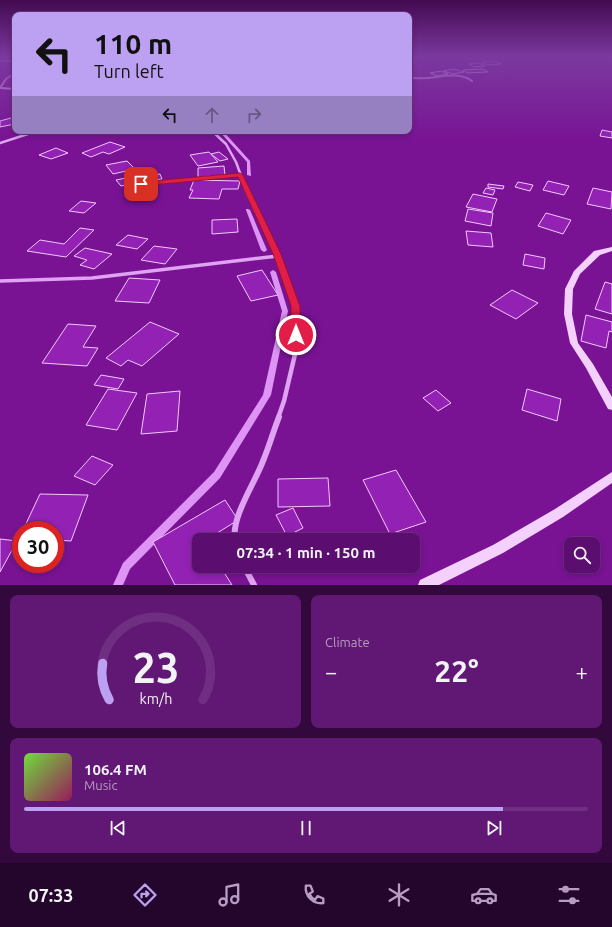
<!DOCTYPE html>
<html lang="en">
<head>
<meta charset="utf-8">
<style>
	body { margin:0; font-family:Ubuntu,sans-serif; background:#611774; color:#f1f3f6; height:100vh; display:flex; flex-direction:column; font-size:15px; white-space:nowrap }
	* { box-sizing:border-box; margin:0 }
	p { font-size:13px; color:#b89cc3 }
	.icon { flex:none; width:22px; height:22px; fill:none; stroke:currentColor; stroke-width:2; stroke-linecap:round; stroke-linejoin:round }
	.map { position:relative; height:585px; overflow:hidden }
	.panel { display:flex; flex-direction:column; gap:10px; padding:10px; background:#32083d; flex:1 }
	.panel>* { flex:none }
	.hud { position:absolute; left:12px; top:12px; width:400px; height:122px; border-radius:8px; box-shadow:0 2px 6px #0003,0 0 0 1px #702e82; background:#bca0f2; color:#111; overflow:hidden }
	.controls { position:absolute; left:564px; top:537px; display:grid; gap:8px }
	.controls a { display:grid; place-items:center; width:36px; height:36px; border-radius:8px; background:#5b0e6f; box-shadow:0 2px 6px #0003,0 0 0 1px #702e82; font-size:20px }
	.speed { position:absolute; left:12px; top:521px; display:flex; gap:8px; font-size:20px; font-weight:700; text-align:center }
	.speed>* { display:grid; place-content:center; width:52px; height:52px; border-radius:50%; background:#5b0e6f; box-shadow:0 2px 6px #0003,0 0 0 1px #702e82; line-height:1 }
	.speed .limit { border:6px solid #d22; background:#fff; color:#111 }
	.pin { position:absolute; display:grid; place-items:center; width:34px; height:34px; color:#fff; margin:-17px; border-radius:8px; box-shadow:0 2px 6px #0006 }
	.me { position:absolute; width:44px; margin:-22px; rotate:0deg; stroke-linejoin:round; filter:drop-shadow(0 0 3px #0008) }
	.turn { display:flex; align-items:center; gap:14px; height:84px; padding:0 16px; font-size:18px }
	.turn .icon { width:52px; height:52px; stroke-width:2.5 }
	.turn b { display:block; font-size:28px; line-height:34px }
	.lanes { display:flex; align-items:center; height:38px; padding:0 16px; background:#0003; justify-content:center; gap:20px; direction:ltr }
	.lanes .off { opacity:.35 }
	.big { font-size:30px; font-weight:700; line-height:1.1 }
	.panel .tile { flex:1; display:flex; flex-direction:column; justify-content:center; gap:6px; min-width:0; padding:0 14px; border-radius:8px; background:#611774 }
	.panel .dial { align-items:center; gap:0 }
	.dial svg { height:104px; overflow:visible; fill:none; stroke:#702e82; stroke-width:7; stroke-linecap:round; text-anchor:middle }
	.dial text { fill:#f1f3f6; stroke:none }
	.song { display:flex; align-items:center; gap:12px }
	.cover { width:48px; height:48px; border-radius:6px; background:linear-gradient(135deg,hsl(100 70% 55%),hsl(330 70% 35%)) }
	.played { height:4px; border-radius:2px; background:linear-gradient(90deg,#bca0f2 85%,#702e82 85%) }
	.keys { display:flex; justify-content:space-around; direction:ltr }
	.heat { display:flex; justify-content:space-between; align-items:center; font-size:22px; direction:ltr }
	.panel .tiles { flex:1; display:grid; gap:10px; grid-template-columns:1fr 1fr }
	.tile:last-child { grid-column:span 2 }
	.trip { position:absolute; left:192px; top:533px; width:228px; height:40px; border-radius:8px; background:#5b0e6f; box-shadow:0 2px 6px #0003,0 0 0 1px #702e82; font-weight:700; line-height:40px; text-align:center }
	.tabs { display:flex; height:64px; justify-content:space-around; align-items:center; background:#24062c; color:#b89cc3 }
	.tabs .icon { width:28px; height:28px }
	.tabs .current { color:#bca0f2 }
	.tabs b { font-size:18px; color:#f1f3f6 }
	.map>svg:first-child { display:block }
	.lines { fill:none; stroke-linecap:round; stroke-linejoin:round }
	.stream { fill:#de94f5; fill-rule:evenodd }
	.building { fill:#9321b3; stroke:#f1c9fd }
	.street-far4 { stroke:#e0a2f2; stroke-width:2 }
	.street-far3 { stroke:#e0a2f2; stroke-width:2.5 }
	.street-far2 { stroke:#e0a2f2; stroke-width:3.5 }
	.street-far1 { stroke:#e0a2f2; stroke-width:4.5 }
	.street { stroke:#e0a2f2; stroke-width:6 }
	.secondary { fill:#f3d1fc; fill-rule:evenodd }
	.route { fill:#e11d48; stroke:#92132f }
</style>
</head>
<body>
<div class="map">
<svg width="612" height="585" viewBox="0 0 612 585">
	<rect width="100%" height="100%" fill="#791394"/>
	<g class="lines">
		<g class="stream">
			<polygon points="219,131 223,131 250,161 251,176 247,175 247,162"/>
			<polygon points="246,209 248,209 250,210 267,250 266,251 264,252 261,250 246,210"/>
			<polygon points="273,270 276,272 288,311 271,395 220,478 130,569 123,585 113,585 123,563 214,472 263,395 282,311 270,272"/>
		</g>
	</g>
	<g class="building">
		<polygon points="495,61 501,64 488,65 482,62"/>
		<polygon points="480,63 485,66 474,67 469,64"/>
		<polygon points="454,69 464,72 453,74 443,71"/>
		<polygon points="483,69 488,72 467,73 463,70"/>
		<polygon points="441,71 448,74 437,76 430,73"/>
		<polygon points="11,118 15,121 15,124 0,127 0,121"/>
		<polygon points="602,130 612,132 612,138 600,136"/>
		<polygon points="110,142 125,147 109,154 103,152 91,157 82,153"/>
		<polygon points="56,148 68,153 51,159 39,155"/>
		<polygon points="209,152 218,162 198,166 190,155"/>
		<polygon points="219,152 228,159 220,161 211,154"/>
		<polygon points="127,161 135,169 113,174 106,165"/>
		<polygon points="224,166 225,175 198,177 198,168"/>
		<polygon points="160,174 162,179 149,181 147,176"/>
		<polygon points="140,175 145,181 121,186 116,180"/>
		<polygon points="194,180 240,181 238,189 222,189 219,199 189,198 193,190 190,190"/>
		<polygon points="548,181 569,186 564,195 543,190"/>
		<polygon points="518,182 533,185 530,191 515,187"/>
		<polygon points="488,184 504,186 503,189 488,187"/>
		<polygon points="486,188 495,190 493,195 483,193"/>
		<polygon points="593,188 612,192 611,209 587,204"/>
		<polygon points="473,194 497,199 492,212 466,207"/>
		<polygon points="81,201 96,203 84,213 69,211"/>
		<polygon points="468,209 493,213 491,226 465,221"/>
		<polygon points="546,213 571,220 563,234 538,226"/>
		<polygon points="237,219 238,232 212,234 212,220"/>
		<polygon points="80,228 94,230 66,257 27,251 40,240 64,244"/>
		<polygon points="466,231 491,233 493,247 468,245"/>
		<polygon points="128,235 148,239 137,249 116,245"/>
		<polygon points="154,246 177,249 165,264 141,260"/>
		<polygon points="85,248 112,254 94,269 80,265 87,260 74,256"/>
		<polygon points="525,254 545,258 544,269 523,265"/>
		<polygon points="262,270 278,295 251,301 237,276"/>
		<polygon points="129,278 160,280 149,303 115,301"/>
		<polygon points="605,282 612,284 612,314 595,309"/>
		<polygon points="512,290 538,303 516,319 490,305"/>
		<polygon points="586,315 612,322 612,332 609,331 606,348 581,341"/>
		<polygon points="150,322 179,334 142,366 128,360 121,366 106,358"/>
		<polygon points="68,324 96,326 83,347 98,348 87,366 42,363"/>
		<polygon points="101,375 124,379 118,389 94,385"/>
		<polygon points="108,389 137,393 117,430 86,425"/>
		<polygon points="527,389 561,399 557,421 522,410"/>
		<polygon points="436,390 451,403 438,411 423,398"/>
		<polygon points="180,391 177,431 141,434 147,394"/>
		<polygon points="92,456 113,465 95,485 74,476"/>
		<polygon points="396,470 426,522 390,534 363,480"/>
		<polygon points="328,478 330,506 278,507 278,479"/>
		<polygon points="40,494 88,495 71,541 55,540 55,530 23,530"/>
		<polygon points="225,500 238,520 206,540 199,540 199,566 220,566 232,585 175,585 153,542"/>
		<polygon points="293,508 303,528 287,536 276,515"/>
		<polygon points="0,539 17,541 0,572"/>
	</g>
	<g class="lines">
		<g class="street-far4">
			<polyline points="0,61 15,61"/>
			<path d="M409,77c20,6 45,-9 63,4"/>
			<polyline points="0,88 6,79 15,73"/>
			<polyline points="1,88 15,89"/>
		</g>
		<g class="street-far3">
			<polyline points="212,131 226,144 236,162 247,192"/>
			<polyline points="0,143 37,131"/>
			<polyline points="141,184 240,175"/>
		</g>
		<g class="street-far2">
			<polyline points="246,191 277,254 289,290"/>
			<polyline points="0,281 92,278 278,256"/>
		</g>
		<polyline class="street-far1" points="278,418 284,401 296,350 295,306 289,289"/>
		<g class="street">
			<path d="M235,540c-4,-23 20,-57 28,-79 6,-14 10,-29 16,-44"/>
			<polyline points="244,566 254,585"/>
		</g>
		<g class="secondary">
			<polygon points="612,247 612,251 600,255 580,274 573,289 572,314 578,343 593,364 612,397 612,410 608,409 586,368 570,343 564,314 565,289 574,271 594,251"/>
			<polygon points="612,472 612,483 563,517 503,553 439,585 418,585 420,580 493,545 555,509"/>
		</g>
	</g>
	<linearGradient id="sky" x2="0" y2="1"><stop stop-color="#430a51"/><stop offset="0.41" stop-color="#7b399f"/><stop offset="1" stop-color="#7b399f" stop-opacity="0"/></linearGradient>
	<rect width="612" height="140" fill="url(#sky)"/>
	<polygon class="route" points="240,173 243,175 281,254 300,306 301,335 299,338 292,338 291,335 291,306 273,254 238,177 141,186 138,184 141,182"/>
</svg>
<div class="controls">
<a><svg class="icon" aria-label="search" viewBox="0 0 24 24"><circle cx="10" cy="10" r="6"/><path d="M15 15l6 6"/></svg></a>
</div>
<div class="speed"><div class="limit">30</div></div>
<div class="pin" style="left:141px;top:184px;background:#d93025"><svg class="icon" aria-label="arrive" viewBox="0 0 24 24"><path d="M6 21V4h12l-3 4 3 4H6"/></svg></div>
<svg class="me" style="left:296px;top:335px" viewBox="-20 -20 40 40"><circle r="17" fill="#e11d48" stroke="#fff" stroke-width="3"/><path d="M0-11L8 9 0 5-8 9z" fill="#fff"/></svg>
<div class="trip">07:34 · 1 min · 150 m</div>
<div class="hud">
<div class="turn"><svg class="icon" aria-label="left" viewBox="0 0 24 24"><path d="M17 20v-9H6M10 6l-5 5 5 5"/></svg><div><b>110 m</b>Turn left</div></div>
<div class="lanes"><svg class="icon" aria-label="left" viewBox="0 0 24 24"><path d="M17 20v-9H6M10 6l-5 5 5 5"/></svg><svg class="icon off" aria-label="ahead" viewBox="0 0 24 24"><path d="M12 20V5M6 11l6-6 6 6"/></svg><svg class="icon off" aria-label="right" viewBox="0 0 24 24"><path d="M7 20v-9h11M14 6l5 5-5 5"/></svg></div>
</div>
</div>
<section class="panel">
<div class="tiles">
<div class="tile dial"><svg viewBox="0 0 100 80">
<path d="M14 69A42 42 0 1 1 86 69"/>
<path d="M14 69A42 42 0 0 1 9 41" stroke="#bca0f2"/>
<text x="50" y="56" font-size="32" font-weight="700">23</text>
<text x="50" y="72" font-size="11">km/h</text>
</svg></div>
<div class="tile"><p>Climate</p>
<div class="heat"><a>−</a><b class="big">22°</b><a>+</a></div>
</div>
<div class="tile">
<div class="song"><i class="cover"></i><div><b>106.4 FM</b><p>Music</p></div></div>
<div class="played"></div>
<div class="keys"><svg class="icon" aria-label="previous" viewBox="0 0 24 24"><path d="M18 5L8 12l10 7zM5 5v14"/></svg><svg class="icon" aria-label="pause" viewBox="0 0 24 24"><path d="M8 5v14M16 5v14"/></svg><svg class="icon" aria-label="next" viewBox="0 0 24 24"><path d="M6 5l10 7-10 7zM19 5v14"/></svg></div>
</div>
</div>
</section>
<nav class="tabs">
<b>07:33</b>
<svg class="icon current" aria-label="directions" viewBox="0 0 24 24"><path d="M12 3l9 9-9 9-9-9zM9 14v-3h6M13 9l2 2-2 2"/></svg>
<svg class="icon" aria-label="music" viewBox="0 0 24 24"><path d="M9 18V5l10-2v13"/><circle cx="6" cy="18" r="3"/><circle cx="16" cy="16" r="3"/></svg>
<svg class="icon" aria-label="phone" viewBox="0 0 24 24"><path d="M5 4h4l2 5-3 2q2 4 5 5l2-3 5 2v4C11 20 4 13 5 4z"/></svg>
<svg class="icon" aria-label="climate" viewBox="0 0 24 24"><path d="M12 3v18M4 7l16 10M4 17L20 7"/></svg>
<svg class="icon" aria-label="car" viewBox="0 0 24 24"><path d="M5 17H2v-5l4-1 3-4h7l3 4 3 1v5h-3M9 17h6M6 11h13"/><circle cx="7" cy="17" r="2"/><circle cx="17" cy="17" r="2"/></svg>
<svg class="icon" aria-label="filters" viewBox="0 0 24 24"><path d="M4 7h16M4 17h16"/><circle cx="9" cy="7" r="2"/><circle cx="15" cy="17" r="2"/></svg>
</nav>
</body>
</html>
